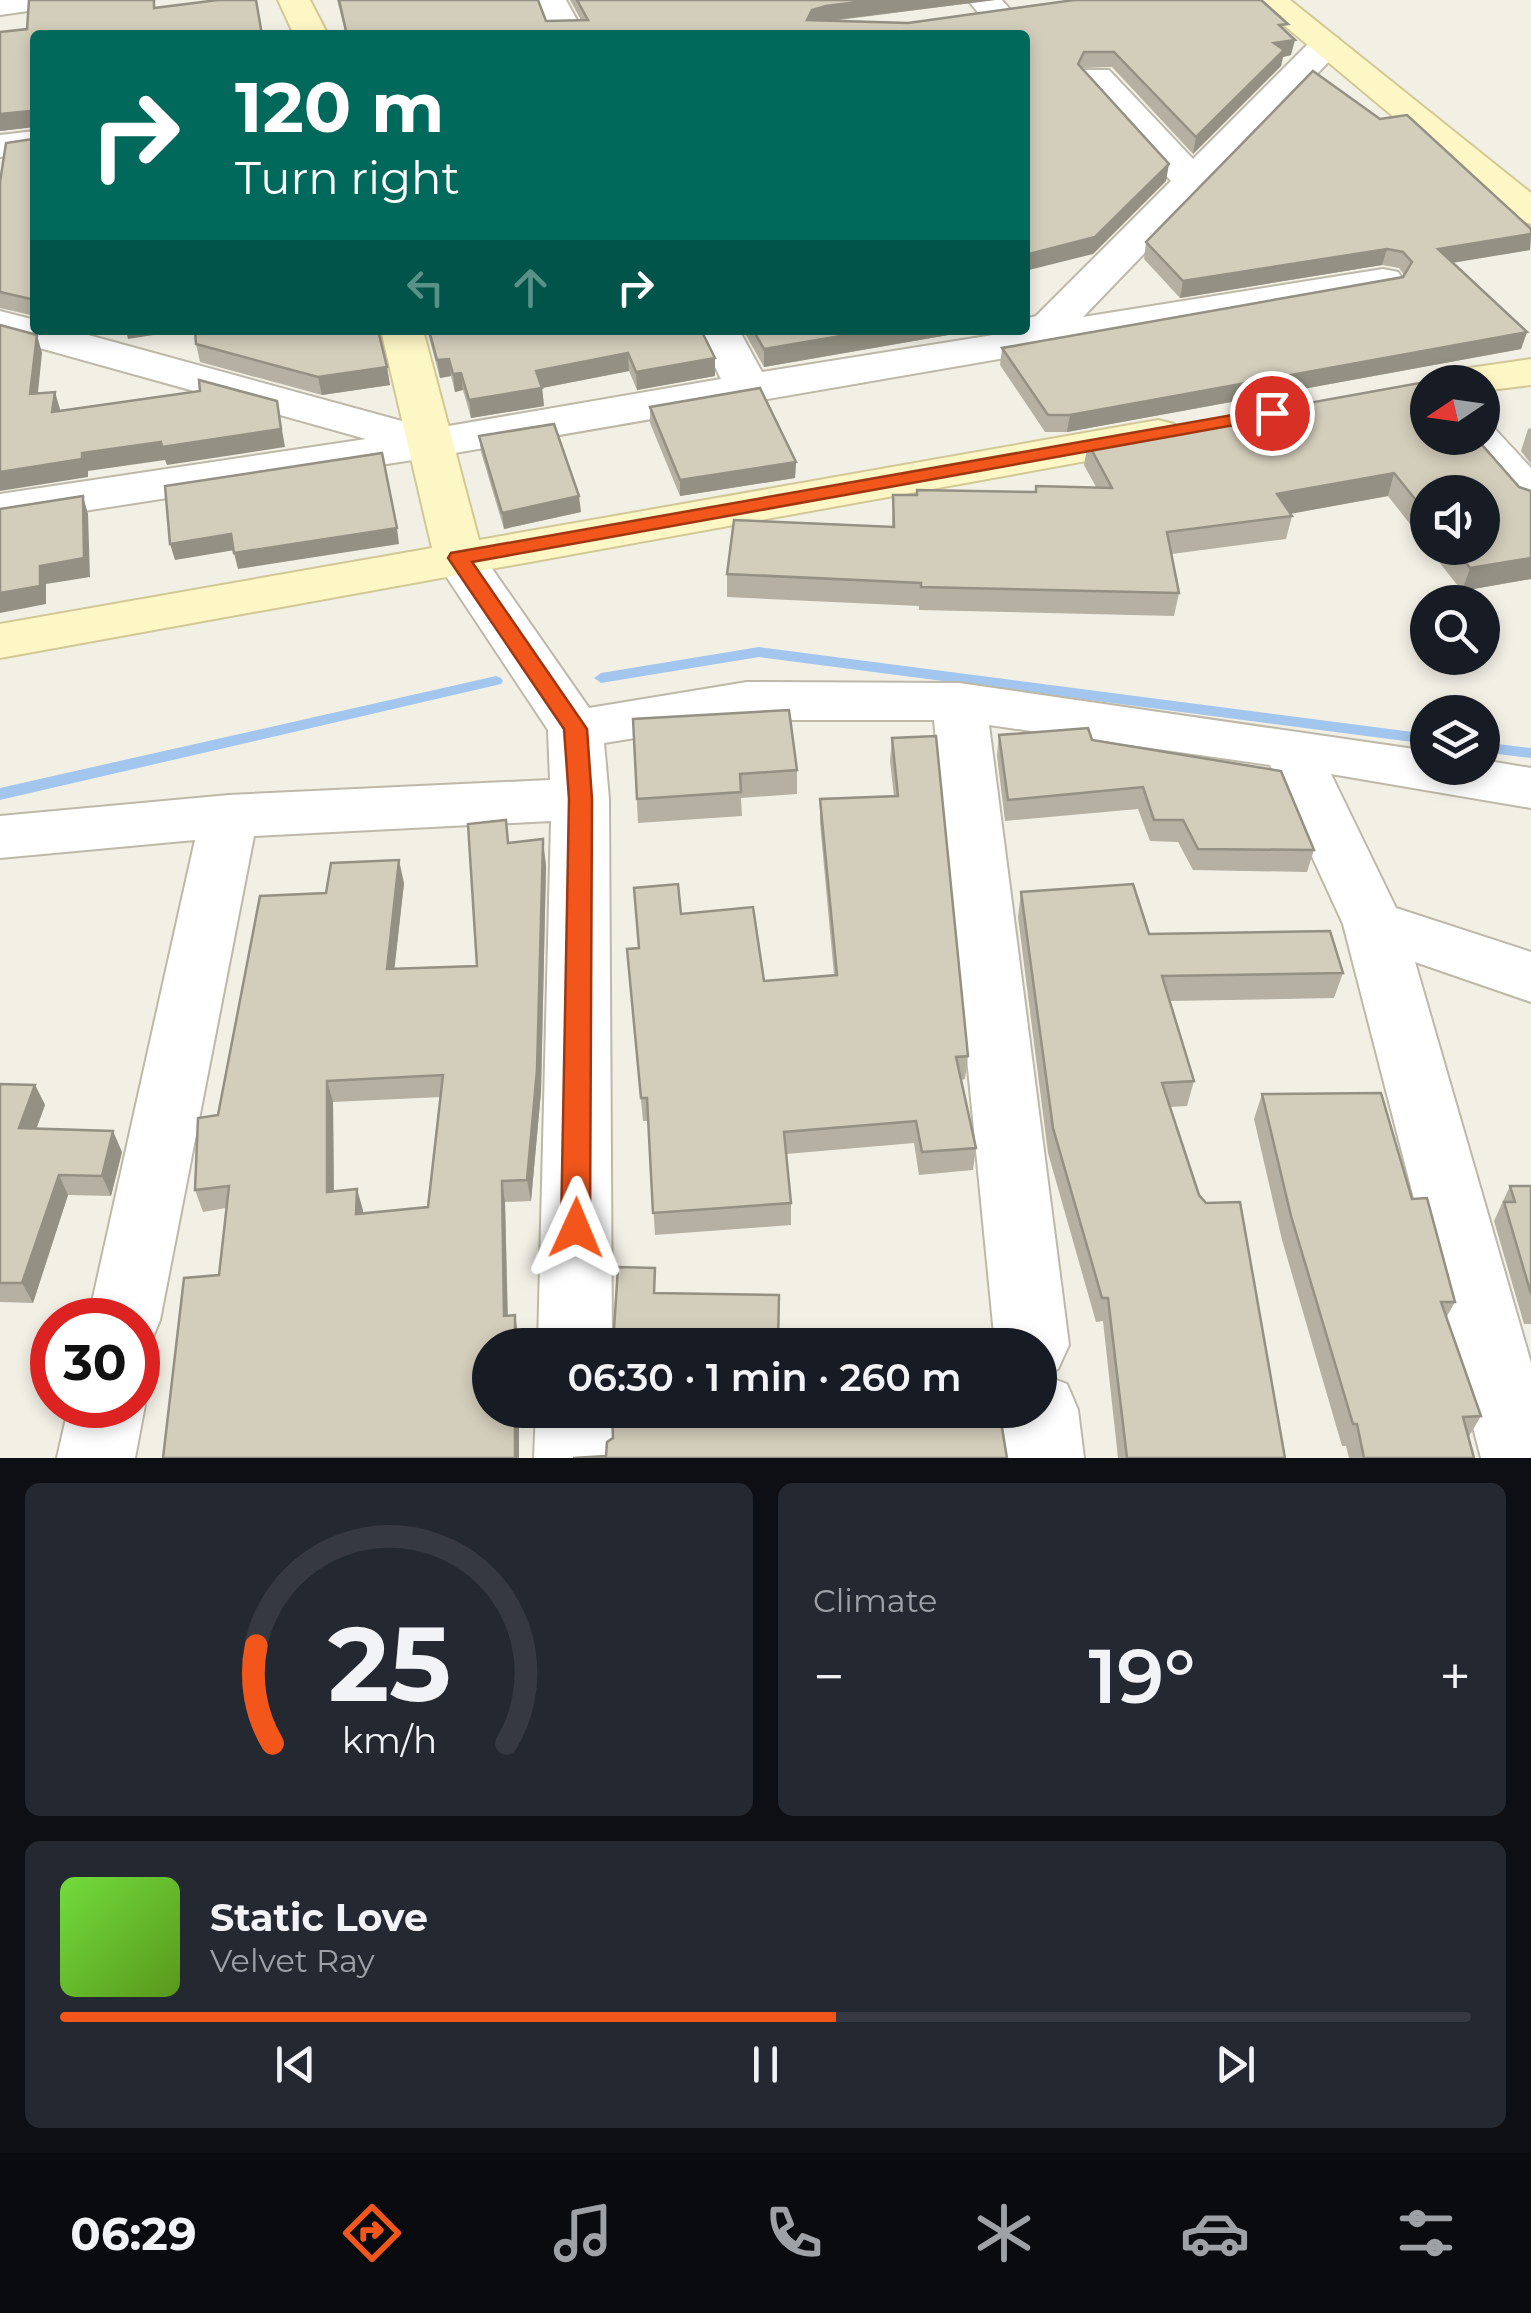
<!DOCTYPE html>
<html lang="en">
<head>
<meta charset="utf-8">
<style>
	body { margin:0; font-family:Montserrat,sans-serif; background:#242831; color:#f1f3f6; height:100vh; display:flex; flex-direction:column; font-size:38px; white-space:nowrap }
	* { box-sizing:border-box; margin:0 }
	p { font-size:32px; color:#9ea1a6 }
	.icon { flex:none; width:55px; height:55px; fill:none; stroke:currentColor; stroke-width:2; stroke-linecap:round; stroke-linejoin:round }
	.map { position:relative; height:1458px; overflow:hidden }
	.sheet { display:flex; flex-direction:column; gap:25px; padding:25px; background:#0d0f14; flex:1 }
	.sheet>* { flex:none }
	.top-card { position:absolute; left:30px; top:30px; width:1000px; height:305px; border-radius:10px; box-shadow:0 5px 15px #0003; background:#00695c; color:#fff; overflow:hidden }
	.needle { width:65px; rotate:257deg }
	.tools { position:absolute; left:1410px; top:365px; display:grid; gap:20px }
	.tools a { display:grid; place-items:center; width:90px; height:90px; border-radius:50%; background:#171b24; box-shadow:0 5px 15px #0003; font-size:50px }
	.speed { position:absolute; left:30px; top:1298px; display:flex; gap:20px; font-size:50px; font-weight:700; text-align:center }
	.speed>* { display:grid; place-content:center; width:130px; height:130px; border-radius:50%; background:#171b24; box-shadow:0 5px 15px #0003; line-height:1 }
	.speed .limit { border:15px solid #d22; background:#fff; color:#111 }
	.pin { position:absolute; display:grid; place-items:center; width:85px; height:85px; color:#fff; margin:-42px; border:5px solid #fff; border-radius:50%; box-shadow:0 2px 10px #0007 }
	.me { position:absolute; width:110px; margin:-55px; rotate:1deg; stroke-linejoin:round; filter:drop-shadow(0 0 8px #0008) }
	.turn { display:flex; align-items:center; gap:35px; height:210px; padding:0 40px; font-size:45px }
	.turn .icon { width:130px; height:130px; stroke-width:2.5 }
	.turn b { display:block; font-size:70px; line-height:85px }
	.lanes { display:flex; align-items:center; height:95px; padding:0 40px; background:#0003; justify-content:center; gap:50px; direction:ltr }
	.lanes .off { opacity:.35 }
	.big { font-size:75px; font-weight:600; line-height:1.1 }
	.sheet .tile { flex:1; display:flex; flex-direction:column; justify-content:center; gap:15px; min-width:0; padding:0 35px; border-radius:15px; background:#242831 }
	.sheet .dial { align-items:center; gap:0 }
	.dial svg { height:260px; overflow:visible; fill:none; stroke:#363941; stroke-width:7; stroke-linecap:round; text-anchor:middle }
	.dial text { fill:#f1f3f6; stroke:none }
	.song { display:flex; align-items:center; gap:30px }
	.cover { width:120px; height:120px; border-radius:15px; background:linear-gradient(135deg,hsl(100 70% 55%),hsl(90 70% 35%)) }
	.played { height:10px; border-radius:5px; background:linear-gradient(90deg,#f3561b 55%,#363941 55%) }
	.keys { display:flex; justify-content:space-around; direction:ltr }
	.heat { display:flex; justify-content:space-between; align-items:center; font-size:55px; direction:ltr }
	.sheet .tiles { flex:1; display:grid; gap:25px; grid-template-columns:1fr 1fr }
	.tile:last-child { grid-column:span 2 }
	.trip { position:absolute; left:472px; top:1328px; width:585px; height:100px; border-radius:50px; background:#171b24; box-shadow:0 5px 15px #0003; font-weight:600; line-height:100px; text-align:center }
	.menu { display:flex; height:160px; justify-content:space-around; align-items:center; background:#090b0e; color:#9ea1a6 }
	.menu .icon { width:70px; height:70px }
	.menu .current { color:#f3561b }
	.menu b { font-size:45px; color:#f1f3f6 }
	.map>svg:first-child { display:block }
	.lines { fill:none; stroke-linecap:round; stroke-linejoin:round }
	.stream { fill:#a3c6ee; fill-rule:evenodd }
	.street-casing { stroke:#bdb8a8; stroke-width:4 }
	.secondary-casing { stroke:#d1c896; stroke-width:4 }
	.street { fill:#fff; fill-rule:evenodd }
	.secondary { fill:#fdf6c5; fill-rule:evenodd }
	.wall { fill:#b5b0a1; fill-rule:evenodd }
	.shaded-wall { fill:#949083 }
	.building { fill:#d3cdbb; stroke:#949083; stroke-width:2.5; fill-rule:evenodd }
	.route { fill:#f3561b; stroke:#9e3812; stroke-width:2.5 }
</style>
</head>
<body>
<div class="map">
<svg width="1531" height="1458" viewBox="0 0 1531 1458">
	<rect width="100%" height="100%" fill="#f2f0e5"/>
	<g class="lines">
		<g class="stream">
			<polygon points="759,647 1428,734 1428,744 759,657 601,683 594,678 601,673"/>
			<polygon points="496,676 501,678 503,681 501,684 0,800 0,788"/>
			<polygon points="1482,742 1531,748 1531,758 1482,752"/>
		</g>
		<g class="street-casing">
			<g id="street">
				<polygon points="0,0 60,0 56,7 0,15"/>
				<polygon points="534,0 566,0 585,35 551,35"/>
				<polygon points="968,0 1002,0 1013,13 1008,20 984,20"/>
				<polygon points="1326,35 1338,38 1343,45 1338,52 1083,317 1383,269 1398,272 1404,281 1398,290 432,457 0,524 0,494 366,439 0,337 0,311 35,320 35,330 70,330 431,429 721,379 697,330 739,330 762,372 1025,330 1025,319 1036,316 1171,181 1085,84 1079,77 1085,70 1109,70 1193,159 1314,38"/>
				<polygon points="35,131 35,153 0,157 0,135"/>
				<polygon points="1482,425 1494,428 1531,468 1531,512 1514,507 1455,438 1482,438"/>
				<polygon points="459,542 477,547 589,708 747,682 959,683 1428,751 1428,768 1482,768 1482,760 1531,768 1531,808 1331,774 1396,908 1531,952 1531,1002 1415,962 1531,1363 1531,1458 1481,1458 1343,924 1270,765 989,725 1069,1345 1058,1369 1043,1375 1067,1384 1078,1410 1084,1458 1006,1458 1002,1410 1040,1410 1040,1345 995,1345 934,720 747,720 604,743 609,799 612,1345 538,1345 551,821 254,836 160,1320 150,1344 138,1348 138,1320 88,1320 195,840 0,858 0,816 229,795 550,780 548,730 434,558 441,547"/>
				<polygon points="138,1388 145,1405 135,1458 57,1458 69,1405 138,1405"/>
				<polygon points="536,1410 612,1410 612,1458 534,1458"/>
			</g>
		</g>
		<g class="secondary-casing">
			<g id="secondary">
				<polygon points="278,0 310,0 328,35 294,35"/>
				<polygon points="1254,0 1290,0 1531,193 1531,224 1517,220"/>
				<polygon points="381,330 423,330 479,540 1158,420 1174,424 1181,434 1174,444 1158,448 0,658 0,624 432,548"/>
				<polygon points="1531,359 1531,385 1482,391 1482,382 1429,382 1435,373"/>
			</g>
		</g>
		<use href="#street" class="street"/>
		<use href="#secondary" class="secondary"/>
	</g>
	<g class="wall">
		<polygon points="337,0 538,0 546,21 581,20 570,0 995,0 832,21 1286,32 1291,55 1283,57 1281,66 1193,154 1112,67 1082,68 1166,181 1093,254 1025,35 346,35"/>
		<polygon points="27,29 35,35 35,316 0,308 0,182 33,139 34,127 0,131"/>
		<polygon points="1531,229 1530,250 1453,262 1527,332 1521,349 1067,432 1045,432 1000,365 1002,348 1403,277 1404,275 1399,268 1382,265 1180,298 1144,259 1146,242"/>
		<polygon points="427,330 701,330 715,376 637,390 629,371 542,388 544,406 471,418 463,390 455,392 451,376 440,378"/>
		<polygon points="743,330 977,330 764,367"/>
		<polygon points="196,344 387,367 390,385 322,395 200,362"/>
		<polygon points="1428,382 1519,487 1531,491 1531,579 1462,591 1428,548 1482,548 1428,492 1428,547 1388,496 1290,514 1292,516 1286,539 1172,554 1179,593 1174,616 919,610 919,606 727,597 727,574 892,526 893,495 1035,492 1036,486 1096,487 1084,465 1088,443"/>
		<polygon points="650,407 796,462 795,478 680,496 650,423"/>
		<polygon points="1531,428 1531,464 1521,451 1528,429"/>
		<polygon points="479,436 581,512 504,529 481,452"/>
		<polygon points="633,719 797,770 797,794 741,798 742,816 638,823"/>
		<polygon points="999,735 1092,740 1314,850 1307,872 1193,870 1178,842 1150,841 1138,809 1005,821 997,756"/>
		<polygon points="892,738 968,1056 965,1079 961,1080 976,1148 973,1170 919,1175 914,1143 786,1154 791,1203 791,1225 655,1235 648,1121 643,1121 627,949 639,948 681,914 764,981 834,975 820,823 820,799 894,797 890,761"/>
		<path d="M543,839l3,27 -5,226 -10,109 -26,1 3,114 7,-1 4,30h-29v65h29v48h-356l56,-183 7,-67 -23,4 -8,-22 23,-75 108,-222 78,-10 -10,86 83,-3 32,-123zM441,1097l-13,110 -65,6v-3l-29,-18 -1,-90z"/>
		<polygon points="1021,892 1149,934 1343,973 1334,998 1169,1001 1194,1081 1187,1106 1170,1107 1285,1458 1118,1458 1103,1321 1096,1322 1048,1153 1018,917"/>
		<polygon points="0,1084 35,1085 45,1105 36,1129 122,1152 111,1196 68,1195 33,1303 0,1302"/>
		<polygon points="1262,1094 1412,1199 1455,1302 1446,1318 1481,1416 1468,1438 1474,1458 1349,1458 1346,1446 1342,1446 1282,1240 1254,1119"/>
		<polygon points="1510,1186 1531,1186 1531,1324 1524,1324 1494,1221"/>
	</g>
	<g class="shaded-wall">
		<polygon points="874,0 995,0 826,21 807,20 812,10 826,6"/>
		<polygon points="1295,40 1291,55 1283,57 1281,66 1193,154 1196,137 1274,43"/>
		<polygon points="30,111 35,127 0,131 0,114"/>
		<polygon points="1169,164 1166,181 1093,254 1025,271 1025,255"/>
		<polygon points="1531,234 1530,250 1434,266 1438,249"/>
		<polygon points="1387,249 1382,265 1180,298 1183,281"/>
		<polygon points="126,330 185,330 128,339"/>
		<polygon points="876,330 977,330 764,367 764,349"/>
		<polygon points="1527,332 1521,349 1067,432 1070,415"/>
		<polygon points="37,335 42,353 36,412 30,394"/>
		<polygon points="628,353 629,371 542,388 544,406 471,418 469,400 536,371"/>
		<polygon points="715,358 715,376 637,390 636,372"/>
		<polygon points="449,359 451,376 440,378 437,360"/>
		<polygon points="387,367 390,385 322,395 318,377"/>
		<polygon points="461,373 463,390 455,392 453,374"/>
		<polygon points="55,392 60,409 57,430 52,412"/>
		<polygon points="277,401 285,447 167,465 165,460 88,471 88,477 0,491 0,472 82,453"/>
		<polygon points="796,462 795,478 680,496 680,480"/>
		<polygon points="1394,473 1388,496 1272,517 1277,494"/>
		<polygon points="83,496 88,514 90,577 46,584 46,604 0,613 0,593 40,566"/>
		<polygon points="579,496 581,512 504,529 502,513"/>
		<polygon points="397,528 399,544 238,569 234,553"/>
		<polygon points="231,534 235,550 175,560 170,544"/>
		<polygon points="1531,558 1531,579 1462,591 1470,568"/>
		<polygon points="543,843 546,866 541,1092 531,1201 527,1180"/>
		<polygon points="399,860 404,883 392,991 387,969"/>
		<polygon points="327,1081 333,1102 334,1213 327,1192"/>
		<polygon points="35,1085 45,1105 29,1149 19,1128"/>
		<polygon points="113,1131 122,1152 111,1196 102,1176"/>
		<polygon points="59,1175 68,1195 33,1303 22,1283"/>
		<polygon points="502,1181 505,1202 508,1336 504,1316"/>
		<polygon points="357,1189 363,1210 362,1235 356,1214"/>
		<polygon points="515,1315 518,1335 519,1345 515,1345"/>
		<rect x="515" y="1410" width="4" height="48"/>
	</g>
	<g class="building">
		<polygon points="29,0 154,0 154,8 218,0 256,0 262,35 35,35 35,309 33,309 31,299 0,292 0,182 6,143 33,139 34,115 30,111 0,114 0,32 27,29"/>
		<polygon points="339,0 538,0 546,21 588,20 577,0 874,0 826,6 812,10 807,20 908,23 1074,0 1261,0 1288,24 1279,25 1295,40 1274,43 1284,50 1196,137 1114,52 1084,52 1078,64 1169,164 1095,237 1025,255 1025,35 347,35"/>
		<polygon points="1313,71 1380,119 1407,115 1531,229 1531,234 1438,249 1527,332 1070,415 1048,415 1002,348 1403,277 1412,262 1403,252 1387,249 1183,281 1146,242"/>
		<polygon points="0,325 37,335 30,394 55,392 52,412 200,391 199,380 277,401 281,429 162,447 161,442 82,453 82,459 0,472"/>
		<polygon points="195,330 378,330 387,367 318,377 196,344"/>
		<polygon points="429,330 701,330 715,358 636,372 628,353 536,371 542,388 469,400 461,373 453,374 449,359 437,360"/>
		<polygon points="753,330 876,330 764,349"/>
		<polygon points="1436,380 1438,382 1428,382 1428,438 1476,438 1519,487 1531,491 1531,558 1470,568 1454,548 1482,548 1482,492 1428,492 1428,515 1394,473 1277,494 1292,516 1167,532 1179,593 921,587 921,583 727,574 734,520 894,527 893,495 917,495 917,490 1036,492 1036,486 1112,488 1088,443"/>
		<polygon points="760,388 796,462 680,480 650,407"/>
		<polygon points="554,424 579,496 502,513 479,436"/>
		<polygon points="382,453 397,528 234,553 231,534 170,544 165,486"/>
		<polygon points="83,496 84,558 40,566 40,586 0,593 0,509"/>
		<polygon points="789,710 797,770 740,774 741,792 637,799 633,719"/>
		<polygon points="1088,728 1092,740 1281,771 1314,850 1198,849 1183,820 1154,820 1143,787 1008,800 999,735"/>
		<polygon points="936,736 968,1056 956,1057 976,1148 922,1152 916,1121 784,1132 791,1203 653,1213 647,1098 641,1098 627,949 639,948 634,888 678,884 681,914 753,907 764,981 837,975 820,799 898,796 892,738"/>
		<path d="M506,820l2,23 35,-4v4l-6,227 -10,110 -25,1 2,135 11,-1v30h-25v65h25v48h-352l21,-180 35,-3 10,-89 -34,4 3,-72 20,-3 42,-219 66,-3 5,-30 68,-3 -12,109 90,-3 -9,-142zM443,1075l-15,132 -72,7 1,-25 -30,3v-111z"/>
		<polygon points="1133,884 1149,934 1330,931 1343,973 1162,976 1194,1081 1162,1083 1199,1195 1206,1203 1240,1202 1285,1458 1127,1458 1108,1298 1102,1298 1053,1128 1021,892"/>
		<polygon points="0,1084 35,1085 19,1128 113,1131 102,1176 59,1175 22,1283 0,1283"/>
		<polygon points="1381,1093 1412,1199 1427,1198 1455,1302 1441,1302 1481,1416 1463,1417 1474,1458 1364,1458 1357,1424 1353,1424 1291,1216 1262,1094"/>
		<polygon points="1510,1186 1531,1186 1531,1294 1504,1202 1515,1202"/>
		<polygon points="618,1267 655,1268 654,1293 779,1295 778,1345 613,1345"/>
		<polygon points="612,1410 999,1410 1007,1458 573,1458 606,1456 607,1442 613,1438"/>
	</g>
	<polygon class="route" points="1272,408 1279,409 1279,417 472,562 587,729 592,799 590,1228 586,1237 576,1241 565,1237 561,1228 569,799 564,729 448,558 451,553"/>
</svg>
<div class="tools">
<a><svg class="needle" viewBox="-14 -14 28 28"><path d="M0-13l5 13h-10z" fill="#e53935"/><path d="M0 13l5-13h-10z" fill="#9ea1a6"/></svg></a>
<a><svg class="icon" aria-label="sound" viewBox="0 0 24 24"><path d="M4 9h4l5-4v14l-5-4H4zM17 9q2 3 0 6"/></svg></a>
<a><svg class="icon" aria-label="search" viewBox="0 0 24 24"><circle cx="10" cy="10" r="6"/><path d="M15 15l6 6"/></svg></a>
<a><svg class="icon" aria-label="layers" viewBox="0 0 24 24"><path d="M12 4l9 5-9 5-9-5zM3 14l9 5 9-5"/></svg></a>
</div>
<div class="speed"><div class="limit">30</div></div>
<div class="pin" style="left:1272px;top:413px;background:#d93025"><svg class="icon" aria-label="arrive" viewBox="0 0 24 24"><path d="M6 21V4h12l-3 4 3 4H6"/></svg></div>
<svg class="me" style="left:576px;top:1228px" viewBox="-20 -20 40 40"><path d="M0-17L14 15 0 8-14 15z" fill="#f3561b" stroke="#fff" stroke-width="4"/></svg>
<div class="trip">06:30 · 1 min · 260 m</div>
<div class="top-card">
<div class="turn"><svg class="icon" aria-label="right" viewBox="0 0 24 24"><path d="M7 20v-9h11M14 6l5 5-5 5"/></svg><div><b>120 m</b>Turn right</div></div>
<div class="lanes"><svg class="icon off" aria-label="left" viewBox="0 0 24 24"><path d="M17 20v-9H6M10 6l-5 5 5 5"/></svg><svg class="icon off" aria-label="ahead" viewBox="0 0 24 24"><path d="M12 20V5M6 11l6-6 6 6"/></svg><svg class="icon" aria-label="right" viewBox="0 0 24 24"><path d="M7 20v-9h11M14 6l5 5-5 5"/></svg></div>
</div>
</div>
<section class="sheet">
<div class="tiles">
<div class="tile dial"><svg viewBox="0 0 100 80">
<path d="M14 69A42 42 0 1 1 86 69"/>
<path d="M14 69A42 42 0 0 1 9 39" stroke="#f3561b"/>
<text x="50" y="56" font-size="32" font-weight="700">25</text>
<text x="50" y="72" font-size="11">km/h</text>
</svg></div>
<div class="tile"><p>Climate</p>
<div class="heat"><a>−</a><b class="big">19°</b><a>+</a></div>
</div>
<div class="tile">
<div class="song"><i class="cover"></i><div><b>Static Love</b><p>Velvet Ray</p></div></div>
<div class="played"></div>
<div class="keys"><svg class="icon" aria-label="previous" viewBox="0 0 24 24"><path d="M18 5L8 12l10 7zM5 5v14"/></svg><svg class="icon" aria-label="pause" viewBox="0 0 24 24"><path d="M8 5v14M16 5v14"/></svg><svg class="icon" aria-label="next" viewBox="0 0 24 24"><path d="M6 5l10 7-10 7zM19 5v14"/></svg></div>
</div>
</div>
</section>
<nav class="menu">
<b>06:29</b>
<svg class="icon current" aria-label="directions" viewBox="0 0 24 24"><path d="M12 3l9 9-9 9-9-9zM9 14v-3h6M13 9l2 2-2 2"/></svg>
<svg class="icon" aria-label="music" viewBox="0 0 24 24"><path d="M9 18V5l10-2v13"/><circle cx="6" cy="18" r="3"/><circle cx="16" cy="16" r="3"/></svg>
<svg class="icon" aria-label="phone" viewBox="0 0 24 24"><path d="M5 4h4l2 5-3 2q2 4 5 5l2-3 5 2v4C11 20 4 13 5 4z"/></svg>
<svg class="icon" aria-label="climate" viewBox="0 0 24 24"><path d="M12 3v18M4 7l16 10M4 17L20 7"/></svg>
<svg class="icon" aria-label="car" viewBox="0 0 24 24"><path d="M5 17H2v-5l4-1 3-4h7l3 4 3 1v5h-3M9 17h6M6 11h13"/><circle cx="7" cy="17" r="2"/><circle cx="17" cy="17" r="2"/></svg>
<svg class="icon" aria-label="filters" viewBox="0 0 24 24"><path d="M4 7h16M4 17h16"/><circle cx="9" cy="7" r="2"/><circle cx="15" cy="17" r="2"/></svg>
</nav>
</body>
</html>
